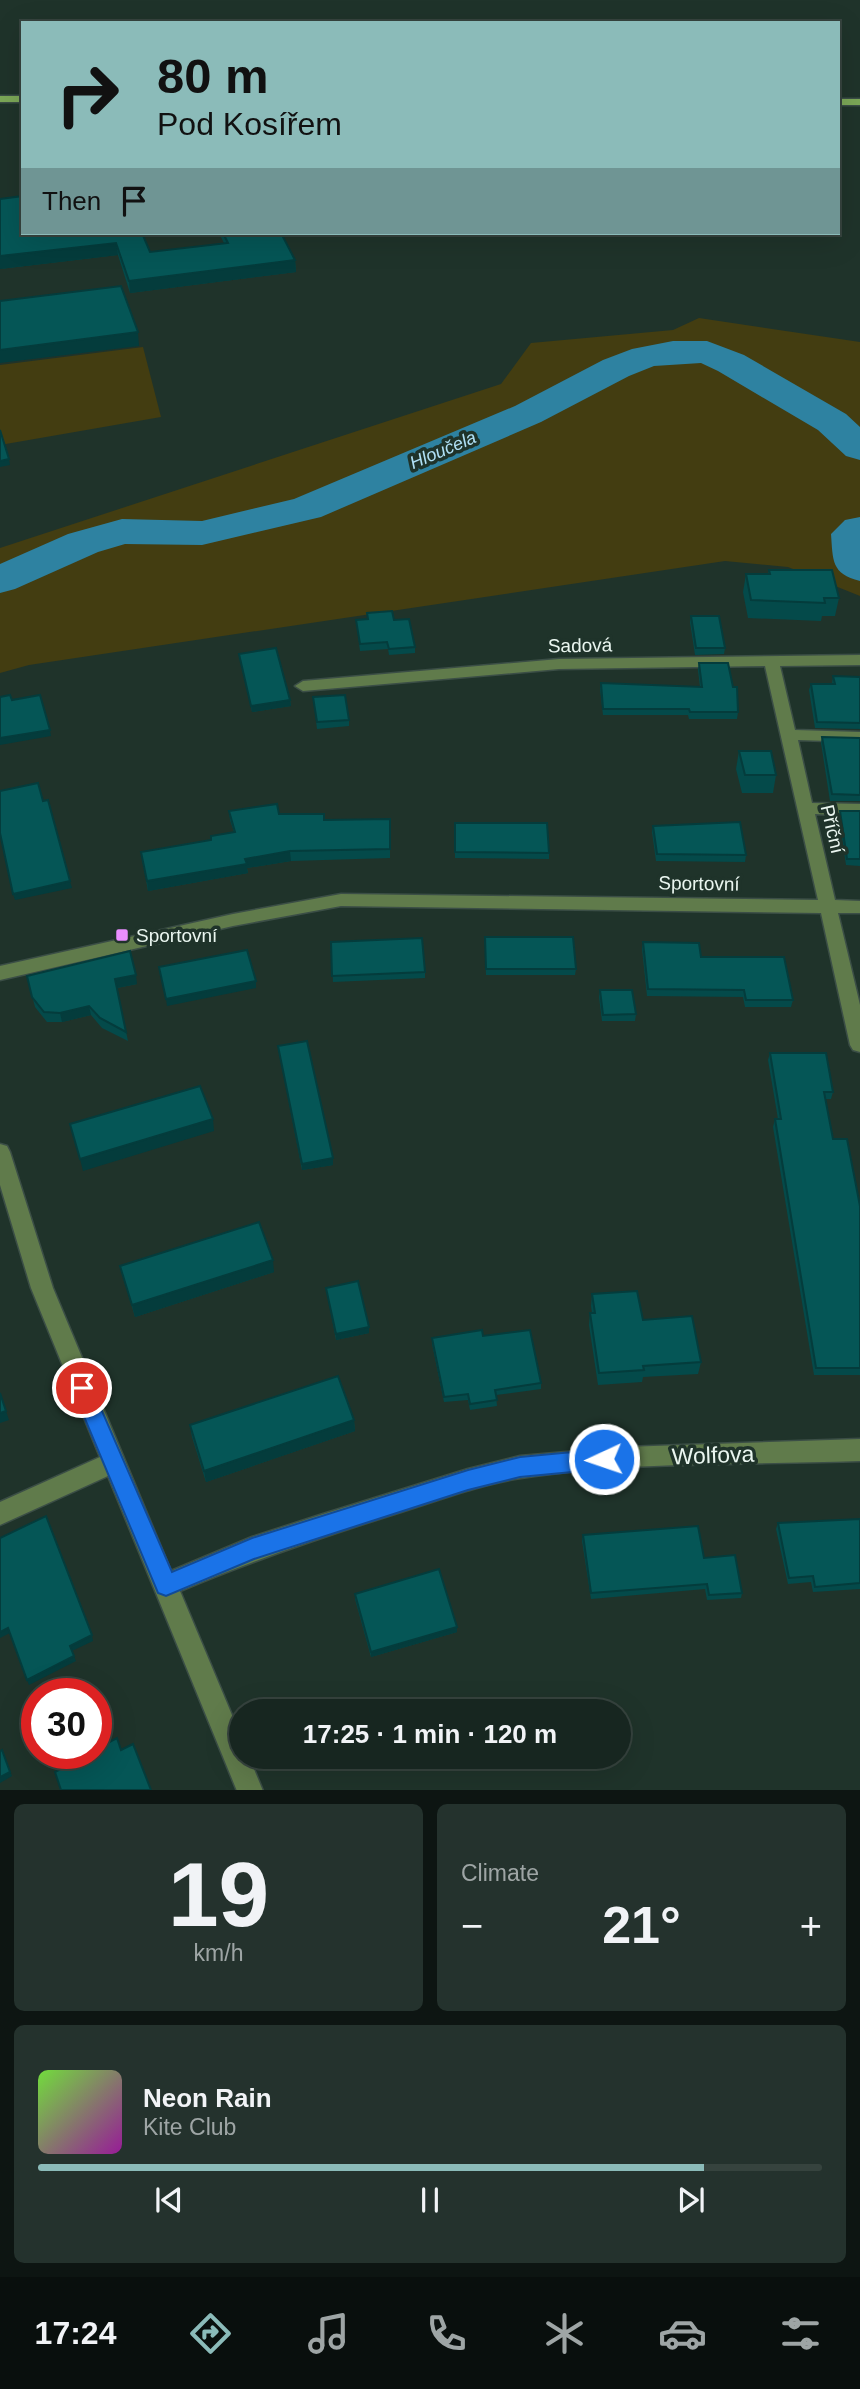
<!DOCTYPE html>
<html lang="en">
<head>
<meta charset="utf-8">
<style>
	body { margin:0; font-family:Helvetica,sans-serif; background:#24322d; color:#f1f3f6; height:100vh; display:flex; flex-direction:column; font-size:26px; white-space:nowrap }
	* { box-sizing:border-box; margin:0 }
	p { font-size:23px; color:#9ea5a5 }
	.icon { flex:none; width:38px; height:38px; fill:none; stroke:currentColor; stroke-width:2; stroke-linecap:round; stroke-linejoin:round }
	.map { position:relative; height:1790px; overflow:hidden }
	.details { display:flex; flex-direction:column; gap:14px; padding:14px; background:#0d1512; flex:1 }
	.details>* { flex:none }
	.hud { position:absolute; left:21px; top:21px; width:819px; height:214px; border-radius:0px; box-shadow:0 7px 28px #0002,0 0 0 2px #36433e; background:#8bbbb9; color:#111; overflow:hidden }
	.speed { position:absolute; left:21px; top:1678px; display:flex; gap:14px; font-size:35px; font-weight:700; text-align:center }
	.speed>* { display:grid; place-content:center; width:91px; height:91px; border-radius:50%; background:#172620; box-shadow:0 7px 28px #0002,0 0 0 2px #36433e; line-height:1 }
	.speed .limit { border:10px solid #d22; background:#fff; color:#111 }
	.pin { position:absolute; display:grid; place-items:center; width:60px; height:60px; color:#fff; margin:-30px; border:4px solid #fff; border-radius:50%; box-shadow:0 2px 7px #0007 }
	.me { position:absolute; width:77px; margin:-38px; rotate:267deg; stroke-linejoin:round; filter:drop-shadow(0 0 5px #0008) }
	.turn { display:flex; align-items:center; gap:24px; height:147px; padding:0 21px; font-size:32px }
	.turn .icon { width:91px; height:91px; stroke-width:2.5 }
	.turn b { display:block; font-size:49px; line-height:60px }
	.then { display:flex; align-items:center; height:66px; padding:0 21px; background:#0003; gap:14px; font-size:26px }
	.big { font-size:52px; font-weight:700; line-height:1.1 }
	.details .tile { flex:1; display:flex; flex-direction:column; justify-content:center; gap:10px; min-width:0; padding:0 24px; border-radius:10px; background:#24322d }
	.details .dial { align-items:center; gap:0 }
	.dial b { font-size:91px; line-height:1 }
	.song { display:flex; align-items:center; gap:21px }
	.cover { width:84px; height:84px; border-radius:10px; background:linear-gradient(135deg,hsl(100 70% 55%),hsl(300 70% 35%)) }
	.played { height:7px; border-radius:4px; background:linear-gradient(90deg,#8bbbb9 85%,#36433e 85%) }
	.keys { display:flex; justify-content:space-around; direction:ltr }
	.heat { display:flex; justify-content:space-between; align-items:center; font-size:38px; direction:ltr }
	.details .tiles { flex:1; display:grid; gap:14px; grid-template-columns:1fr 1fr }
	.tile:last-child { grid-column:span 2 }
	.trip { position:absolute; left:229px; top:1699px; width:402px; height:70px; border-radius:35px; background:#172620; box-shadow:0 7px 28px #0002,0 0 0 2px #36433e; font-weight:700; line-height:70px; text-align:center }
	.dock { display:flex; height:112px; justify-content:space-around; align-items:center; background:#090f0d; color:#9ea5a5 }
	.dock .icon { width:49px; height:49px }
	.dock .on { color:#8bbbb9 }
	.dock b { font-size:32px; color:#f1f3f6 }
	.map>svg:first-child { display:block }
	.green { fill:#433d11 }
	.lines { fill:none; stroke-linecap:round; stroke-linejoin:round }
	.river { fill:#2e82a1; fill-rule:evenodd }
	.street-casing { stroke:#3b4e46; stroke-width:3 }
	.secondary-casing { stroke:#3b4e46; stroke-width:3 }
	.street { fill:#607b4b; fill-rule:evenodd }
	.secondary { fill:#7ba757; fill-rule:evenodd }
	.wall { fill:#044a4a }
	.shaded-wall { fill:#043c3c }
	.building { fill:#055656; stroke:#043c3c; stroke-width:2 }
	.route { fill:#1a73e8; stroke:#114b97; stroke-width:2 }
	.poi-dot { fill:#e98efe; stroke:#1f332a; stroke-width:2.5 }
	.labels { text-anchor:middle; stroke-width:7; stroke-linejoin:round; paint-order:stroke }
	.far-water-label { font-size:18px; font-style:italic; fill:#b0e0f5; stroke:#1f332a }
	.street-label { font-size:19px; fill:#eaf6f0; stroke:#1f332a }
	.poi-label { font-size:19px; fill:#eaf6f0; stroke:#1f332a; text-anchor:start }
	.near-street-label { font-size:23px; fill:#eaf6f0; stroke:#1f332a }
</style>
</head>
<body>
<div class="map">
<svg width="860" height="1791" viewBox="0 0 860 1791">
	<rect width="100%" height="100%" fill="#1f332a"/>
	<g class="green">
		<polygon points="699,318 860,342 860,596 788,567 725,561 29,665 0,673 0,548 501,384 531,343 673,330"/>
		<polygon points="143,347 161,417 0,445 0,365"/>
	</g>
	<g class="lines">
		<g class="river">
			<polygon points="673,341 707,341 744,355 846,414 860,427 860,460 846,456 818,430 718,371 701,363 654,366 629,376 541,422 321,517 202,545 125,544 98,552 15,589 0,593 0,564 68,534 122,519 202,521 294,499 515,406 603,360 632,349"/>
			<path d="M860,517v64c-29,-7 -27,-21 -29,-47l14,-14z"/>
		</g>
		<g class="street-casing">
			<g id="street">
				<polygon points="860,655 860,665 780,666 795,730 860,732 860,742 798,740 812,803 860,804 860,816 815,814 835,900 860,901 860,913 838,913 860,1005 860,1052 853,1050 850,1045 821,913 341,906 233,926 0,980 0,966 233,914 341,894 818,900 765,666 559,669 303,691 295,686 303,681 559,659"/>
				<path d="M0,1144l7,2 3,6 43,136 118,283 81,-34 68,-22 148,-46 52,-13 104,-9 236,-8v22c-112,4 -228,0 -339,17 -39,6 -79,21 -117,33 -76,24 -151,49 -224,80l62,148v18h7l14,34h-26l-129,-315 -108,49v-23l100,-45 -69,-169 -31,-103z"/>
			</g>
		</g>
		<g class="secondary-casing">
			<g id="secondary">
				<rect x="0" y="96" width="23" height="6"/>
				<rect x="838" y="99" width="22" height="6"/>
			</g>
		</g>
		<use href="#street" class="street"/>
		<use href="#secondary" class="secondary"/>
	</g>
	<g class="wall">
		<polygon points="142,233 150,252 224,243 219,233 281,233 295,260 296,272 130,293 118,255 0,269"/>
		<polygon points="769,570 839,598 835,616 822,616 821,621 748,618 743,592 746,574 768,574"/>
		<polygon points="367,613 394,620 415,647 415,653 389,655 388,649 360,651 356,620 367,619"/>
		<polygon points="691,616 725,648 724,654 695,655 690,622"/>
		<polygon points="239,654 290,700 291,706 252,712"/>
		<polygon points="699,663 738,712 737,719 689,719 688,715 603,715 600,689 601,683 700,687 698,670"/>
		<polygon points="833,676 860,677 860,729 815,728 809,690 811,684 832,684"/>
		<polygon points="313,697 349,720 349,726 317,729"/>
		<polygon points="822,737 860,738 860,801 830,801 821,743"/>
		<polygon points="739,751 776,775 773,793 742,793 736,769"/>
		<polygon points="229,811 279,814 325,820 390,819 390,858 291,861 247,868 248,873 148,891 141,852 211,840 234,832 230,820"/>
		<polygon points="840,811 860,811 860,866 846,865 839,818"/>
		<polygon points="455,823 549,853 549,859 455,858"/>
		<polygon points="653,826 746,855 745,862 656,861 652,832"/>
		<polygon points="331,942 425,972 425,978 333,982"/>
		<polygon points="643,942 701,957 793,1000 791,1007 745,1007 743,997 647,996 642,949"/>
		<polygon points="485,944 576,969 575,975 486,975"/>
		<polygon points="27,976 137,984 117,988 128,1041 102,1028 91,1015 62,1022 47,1022 35,1007"/>
		<polygon points="600,990 636,1014 635,1021 602,1021 599,997"/>
		<polygon points="278,1046 333,1165 302,1170"/>
		<polygon points="770,1053 833,1092 831,1099 825,1099 833,1139 860,1206 860,1375 814,1375 773,1127 775,1119 778,1119 768,1060"/>
		<polygon points="120,1266 274,1272 135,1317"/>
		<polygon points="326,1288 369,1333 336,1340"/>
		<polygon points="592,1294 643,1320 701,1362 698,1374 643,1377 642,1382 598,1385 589,1325 590,1313 592,1313 591,1306"/>
		<polygon points="483,1336 541,1383 541,1389 496,1395 497,1406 470,1410 468,1400 444,1402 432,1344 432,1338"/>
		<polygon points="354,1420 355,1431 206,1482 192,1437 190,1425"/>
		<polygon points="860,1519 860,1589 813,1592 811,1582 788,1584 776,1529 778,1523"/>
		<polygon points="583,1535 704,1558 742,1593 741,1598 707,1600 705,1589 591,1599 582,1541"/>
		<polygon points="355,1594 457,1627 457,1632 371,1657 355,1599"/>
	</g>
	<g class="shaded-wall">
		<polygon points="116,243 118,255 0,269 0,256"/>
		<polygon points="295,260 296,272 130,293 129,281"/>
		<polygon points="138,332 139,346 0,363 0,350"/>
		<polygon points="9,459 10,465 0,467 0,461"/>
		<polygon points="290,700 291,706 252,712 251,706"/>
		<polygon points="50,730 51,736 0,745 0,738"/>
		<polygon points="290,851 291,861 247,868 248,873 148,891 147,881 245,859"/>
		<polygon points="70,881 72,888 15,900 13,894"/>
		<polygon points="136,975 137,984 117,988 115,979"/>
		<polygon points="256,981 256,988 167,1006 166,999"/>
		<polygon points="89,1006 91,1015 62,1022 60,1013"/>
		<polygon points="213,1119 214,1131 83,1171 80,1159"/>
		<polygon points="333,1158 333,1165 302,1170 302,1164"/>
		<polygon points="273,1260 274,1272 135,1317 132,1305"/>
		<polygon points="369,1327 369,1333 336,1340 336,1334"/>
		<polygon points="0,1393 9,1420 0,1423"/>
		<polygon points="354,1420 355,1431 206,1482 204,1471"/>
		<polygon points="457,1627 457,1632 371,1657 371,1652"/>
		<polygon points="8,1628 10,1633 0,1638 0,1632"/>
		<polygon points="92,1635 93,1641 72,1651 70,1646"/>
		<polygon points="74,1656 76,1661 29,1685 27,1680"/>
		<polygon points="2,1750 12,1776 0,1783 0,1777"/>
	</g>
	<g class="building">
		<polygon points="23,196 23,233 142,233 150,252 228,243 223,233 281,233 295,260 129,281 116,243 0,256 0,199"/>
		<polygon points="121,286 138,332 0,350 0,301"/>
		<polygon points="0,430 9,459 0,461"/>
		<polygon points="769,570 832,570 839,598 824,598 825,603 751,600 746,574 770,574"/>
		<polygon points="392,611 394,620 409,619 415,647 389,649 387,642 360,644 356,620 368,619 367,613"/>
		<polygon points="691,616 719,616 725,648 696,648"/>
		<polygon points="276,648 290,700 251,706 239,654"/>
		<polygon points="699,663 728,663 733,687 737,687 738,712 690,712 689,709 603,709 601,683 702,687"/>
		<polygon points="833,676 860,677 860,723 817,722 811,684 835,684"/>
		<polygon points="10,695 12,700 40,695 50,730 0,738 0,697"/>
		<polygon points="345,695 349,720 317,722 313,697"/>
		<polygon points="822,737 860,738 860,795 832,794"/>
		<polygon points="739,751 771,751 776,775 745,775"/>
		<polygon points="38,783 43,801 48,800 70,881 13,894 0,833 0,791"/>
		<polygon points="277,804 279,814 324,814 324,820 390,819 390,849 290,851 245,859 247,864 147,881 141,852 211,840 211,836 235,832 229,811"/>
		<polygon points="840,811 860,811 860,859 847,859"/>
		<polygon points="740,822 746,855 657,854 653,826"/>
		<polygon points="455,823 547,823 549,853 455,852"/>
		<polygon points="485,937 573,937 576,969 486,969"/>
		<polygon points="422,938 425,972 332,976 331,942"/>
		<polygon points="643,942 699,943 701,957 784,957 793,1000 746,1000 744,990 648,989"/>
		<polygon points="247,950 256,981 166,999 159,967"/>
		<polygon points="130,951 136,975 115,979 126,1032 100,1018 89,1006 60,1013 44,1012 32,997 27,976"/>
		<polygon points="600,990 632,990 636,1014 603,1015"/>
		<polygon points="307,1041 333,1158 302,1164 278,1046"/>
		<polygon points="770,1053 826,1053 833,1092 824,1092 833,1139 847,1139 860,1206 860,1368 816,1368 775,1119 781,1119"/>
		<polygon points="200,1086 213,1119 80,1159 70,1124"/>
		<polygon points="259,1222 273,1260 132,1305 120,1266"/>
		<polygon points="358,1281 369,1327 336,1334 326,1288"/>
		<polygon points="637,1291 643,1320 692,1316 701,1362 643,1366 644,1370 599,1373 590,1313 595,1313 592,1294"/>
		<polygon points="482,1330 483,1336 530,1330 541,1383 495,1390 497,1400 470,1404 468,1394 444,1397 432,1338"/>
		<polygon points="338,1376 354,1420 204,1471 190,1425"/>
		<polygon points="0,1393 6,1411 0,1413"/>
		<polygon points="46,1516 92,1635 70,1646 74,1656 27,1680 8,1628 0,1632 0,1538"/>
		<polygon points="860,1519 860,1583 815,1587 813,1576 789,1578 778,1523"/>
		<polygon points="698,1526 704,1558 735,1555 742,1593 709,1595 707,1584 591,1593 583,1535"/>
		<polygon points="439,1569 457,1627 371,1652 355,1594"/>
		<polygon points="117,1738 121,1750 133,1744 151,1790 61,1790 55,1772 88,1754 96,1754 96,1749"/>
		<polygon points="2,1750 10,1772 0,1777 0,1751"/>
	</g>
	<polygon class="route" points="82,1378 89,1381 172,1572 252,1538 468,1470 520,1457 604,1449 612,1452 615,1459 612,1466 604,1469 520,1477 468,1490 254,1559 166,1596 158,1593 72,1388 75,1381"/>
	<rect class="poi-dot" x="115" y="928" width="14" height="14" rx="3.5"/>
	<g class="labels">
		<g class="far-water-label">
			<text transform="translate(443 450) rotate(-23)" y="6">Hloučela</text>
		</g>
		<g class="street-label">
			<text transform="translate(580 645) rotate(-1)" y="7">Sadová</text>
			<text transform="translate(833 829) rotate(77)" y="7">Příční</text>
			<text transform="translate(699 883) rotate(1)" y="7">Sportovní</text>
		</g>
		<g class="poi-label">
			<text x="136" y="942">Sportovní</text>
		</g>
		<g class="near-street-label">
			<text transform="translate(713 1455) rotate(-2)" y="8">Wolfova</text>
		</g>
	</g>
</svg>
<div class="speed"><div class="limit">30</div></div>
<div class="pin" style="left:82px;top:1388px;background:#d93025"><svg class="icon" aria-label="arrive" viewBox="0 0 24 24"><path d="M6 21V4h12l-3 4 3 4H6"/></svg></div>
<svg class="me" style="left:604px;top:1459px" viewBox="-20 -20 40 40"><circle r="17" fill="#1a73e8" stroke="#fff" stroke-width="3"/><path d="M0-11L8 9 0 5-8 9z" fill="#fff"/></svg>
<div class="trip">17:25 · 1 min · 120 m</div>
<div class="hud">
<div class="turn"><svg class="icon" aria-label="right" viewBox="0 0 24 24"><path d="M7 20v-9h11M14 6l5 5-5 5"/></svg><div><b>80 m</b>Pod Kosířem</div></div>
<div class="then">Then<svg class="icon" aria-label="arrive" viewBox="0 0 24 24"><path d="M6 21V4h12l-3 4 3 4H6"/></svg></div>
</div>
</div>
<section class="details">
<div class="tiles">
<div class="tile dial"><b>19</b><p>km/h</p></div>
<div class="tile"><p>Climate</p>
<div class="heat"><a>−</a><b class="big">21°</b><a>+</a></div>
</div>
<div class="tile">
<div class="song"><i class="cover"></i><div><b>Neon Rain</b><p>Kite Club</p></div></div>
<div class="played"></div>
<div class="keys"><svg class="icon" aria-label="previous" viewBox="0 0 24 24"><path d="M18 5L8 12l10 7zM5 5v14"/></svg><svg class="icon" aria-label="pause" viewBox="0 0 24 24"><path d="M8 5v14M16 5v14"/></svg><svg class="icon" aria-label="next" viewBox="0 0 24 24"><path d="M6 5l10 7-10 7zM19 5v14"/></svg></div>
</div>
</div>
</section>
<nav class="dock">
<b>17:24</b>
<svg class="icon on" aria-label="directions" viewBox="0 0 24 24"><path d="M12 3l9 9-9 9-9-9zM9 14v-3h6M13 9l2 2-2 2"/></svg>
<svg class="icon" aria-label="music" viewBox="0 0 24 24"><path d="M9 18V5l10-2v13"/><circle cx="6" cy="18" r="3"/><circle cx="16" cy="16" r="3"/></svg>
<svg class="icon" aria-label="phone" viewBox="0 0 24 24"><path d="M5 4h4l2 5-3 2q2 4 5 5l2-3 5 2v4C11 20 4 13 5 4z"/></svg>
<svg class="icon" aria-label="climate" viewBox="0 0 24 24"><path d="M12 3v18M4 7l16 10M4 17L20 7"/></svg>
<svg class="icon" aria-label="car" viewBox="0 0 24 24"><path d="M5 17H2v-5l4-1 3-4h7l3 4 3 1v5h-3M9 17h6M6 11h13"/><circle cx="7" cy="17" r="2"/><circle cx="17" cy="17" r="2"/></svg>
<svg class="icon" aria-label="filters" viewBox="0 0 24 24"><path d="M4 7h16M4 17h16"/><circle cx="9" cy="7" r="2"/><circle cx="15" cy="17" r="2"/></svg>
</nav>
</body>
</html>
